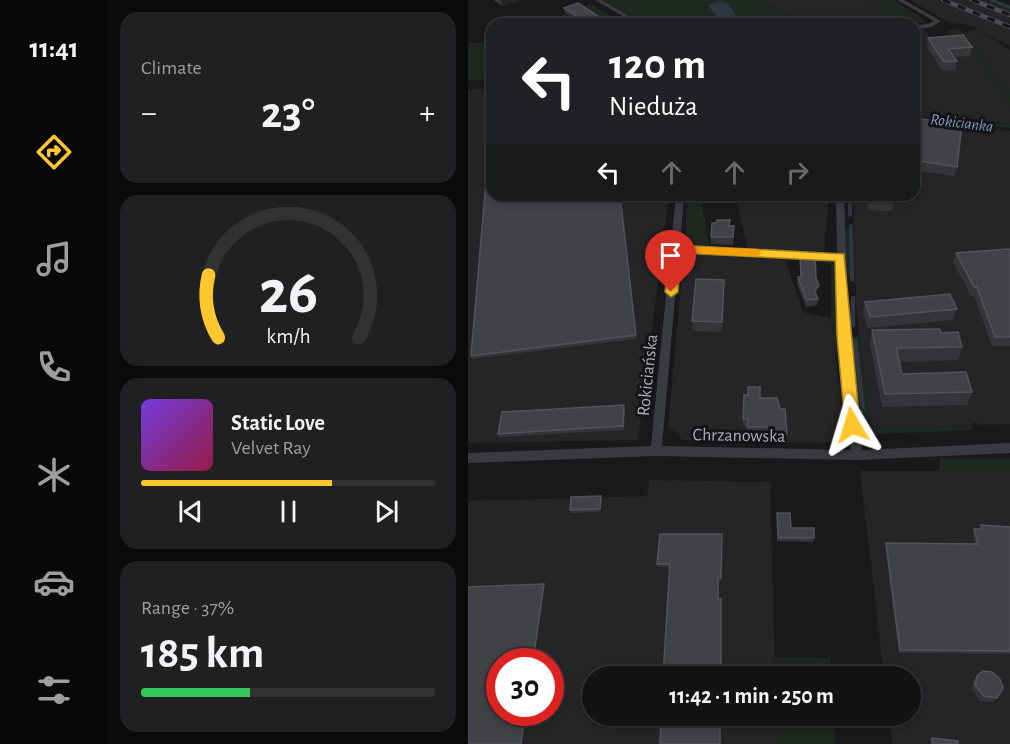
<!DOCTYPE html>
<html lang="en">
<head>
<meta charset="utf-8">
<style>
	body { margin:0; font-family:"Alegreya Sans",sans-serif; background:#202022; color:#f1f3f6; height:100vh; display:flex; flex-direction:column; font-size:22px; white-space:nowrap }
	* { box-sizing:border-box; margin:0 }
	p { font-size:20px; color:#9d9ea0 }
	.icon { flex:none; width:33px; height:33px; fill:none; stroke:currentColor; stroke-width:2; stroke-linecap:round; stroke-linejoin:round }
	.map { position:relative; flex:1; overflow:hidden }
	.drawer { display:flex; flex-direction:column; gap:12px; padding:12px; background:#0a0a0b; width:360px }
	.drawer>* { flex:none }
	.top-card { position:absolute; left:18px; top:18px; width:434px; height:183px; border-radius:18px; box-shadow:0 3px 9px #0003,0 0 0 2px #323234; background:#202124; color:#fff; overflow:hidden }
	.speed { position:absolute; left:18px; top:648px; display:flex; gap:12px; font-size:30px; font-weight:700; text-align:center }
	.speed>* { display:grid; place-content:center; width:78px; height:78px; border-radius:50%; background:#131314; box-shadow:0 3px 9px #0003,0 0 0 2px #323234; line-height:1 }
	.speed .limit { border:9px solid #d22; background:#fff; color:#111 }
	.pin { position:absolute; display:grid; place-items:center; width:51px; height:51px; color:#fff; margin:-62px -26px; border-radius:50% 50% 50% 0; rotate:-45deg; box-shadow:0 0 6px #0007 }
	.pin .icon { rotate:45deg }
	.me { position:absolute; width:66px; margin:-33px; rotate:353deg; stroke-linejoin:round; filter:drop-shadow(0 0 4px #0008) }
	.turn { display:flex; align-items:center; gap:21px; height:126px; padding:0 24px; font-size:27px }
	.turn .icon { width:78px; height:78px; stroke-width:2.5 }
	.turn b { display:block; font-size:42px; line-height:51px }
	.lanes { display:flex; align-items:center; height:57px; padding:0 24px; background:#0003; justify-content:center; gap:30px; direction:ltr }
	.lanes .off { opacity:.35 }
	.big { font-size:45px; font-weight:700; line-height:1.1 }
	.drawer .tile { flex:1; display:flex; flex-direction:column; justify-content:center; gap:9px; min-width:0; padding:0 21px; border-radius:18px; background:#202022 }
	.drawer .dial { align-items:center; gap:0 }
	.dial svg { height:156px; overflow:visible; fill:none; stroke:#323234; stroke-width:7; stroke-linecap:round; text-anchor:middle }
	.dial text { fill:#f1f3f6; stroke:none }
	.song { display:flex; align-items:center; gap:18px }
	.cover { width:72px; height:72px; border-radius:9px; background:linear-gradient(135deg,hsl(260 70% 55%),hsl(340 70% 35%)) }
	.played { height:6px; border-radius:3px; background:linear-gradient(90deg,#fec72e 65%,#323234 65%) }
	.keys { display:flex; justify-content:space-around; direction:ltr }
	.heat { display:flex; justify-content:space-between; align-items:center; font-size:33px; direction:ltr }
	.charge { height:9px; border-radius:4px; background:linear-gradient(90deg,#34c759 37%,#323234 0) }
	.trip { position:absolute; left:114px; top:666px; width:339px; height:60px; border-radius:30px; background:#131314; box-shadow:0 3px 9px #0003,0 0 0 2px #323234; font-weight:700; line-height:60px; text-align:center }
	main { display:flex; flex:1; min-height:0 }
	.dock { display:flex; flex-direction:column; width:108px; justify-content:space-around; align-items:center; background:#080808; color:#9d9ea0 }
	.dock .icon { width:42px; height:42px }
	.dock .on { color:#fec72e }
	.dock b { font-size:27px; color:#f1f3f6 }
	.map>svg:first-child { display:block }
	.built { fill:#252528; fill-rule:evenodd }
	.green { fill:#1e2720 }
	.water { fill:#2e3741 }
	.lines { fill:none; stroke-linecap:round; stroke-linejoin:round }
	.stream-far2 { stroke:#2e3741; stroke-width:3 }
	.stream-far1 { stroke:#2e3741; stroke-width:4 }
	.stream { stroke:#2e3741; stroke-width:4.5 }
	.street { fill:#3a3a41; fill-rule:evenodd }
	.rail-casing { stroke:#4c4e56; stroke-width:4.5 }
	.rail { stroke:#141416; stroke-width:3; stroke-dasharray:8; stroke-linecap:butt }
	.wall { fill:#353539 }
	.shaded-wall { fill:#242427 }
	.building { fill:#414247; stroke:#525359; stroke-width:1.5 }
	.route { fill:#fec72e; stroke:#a5811e; stroke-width:1.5 }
	.slow { fill:#f59e0b }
	.labels { text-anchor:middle; stroke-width:6; stroke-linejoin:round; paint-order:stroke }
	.far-water-label { font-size:16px; font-style:italic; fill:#809ab8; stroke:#141416 }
	.street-label { font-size:18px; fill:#aaaebc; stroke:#141416 }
</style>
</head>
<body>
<main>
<nav class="dock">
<b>11:41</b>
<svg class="icon on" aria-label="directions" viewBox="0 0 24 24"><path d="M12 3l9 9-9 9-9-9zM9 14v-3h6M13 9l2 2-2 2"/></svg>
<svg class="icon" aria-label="music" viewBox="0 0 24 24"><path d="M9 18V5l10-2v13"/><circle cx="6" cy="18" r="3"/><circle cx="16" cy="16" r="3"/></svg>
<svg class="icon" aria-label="phone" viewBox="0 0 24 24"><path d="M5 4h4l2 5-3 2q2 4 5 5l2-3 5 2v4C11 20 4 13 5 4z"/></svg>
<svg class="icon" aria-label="climate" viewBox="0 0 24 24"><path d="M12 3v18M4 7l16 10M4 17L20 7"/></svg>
<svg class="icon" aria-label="car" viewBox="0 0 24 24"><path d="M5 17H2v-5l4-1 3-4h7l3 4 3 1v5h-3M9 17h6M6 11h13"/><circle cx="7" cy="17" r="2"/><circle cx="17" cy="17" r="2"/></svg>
<svg class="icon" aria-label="filters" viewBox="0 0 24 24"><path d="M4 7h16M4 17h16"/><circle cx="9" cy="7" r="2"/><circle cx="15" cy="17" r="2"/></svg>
</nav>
<section class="drawer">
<div class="tile"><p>Climate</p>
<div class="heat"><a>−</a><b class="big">23°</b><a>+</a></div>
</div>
<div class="tile dial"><svg viewBox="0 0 100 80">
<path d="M14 69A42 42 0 1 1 86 69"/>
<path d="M14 69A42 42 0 0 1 9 37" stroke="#fec72e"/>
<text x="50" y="56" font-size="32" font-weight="700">26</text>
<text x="50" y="72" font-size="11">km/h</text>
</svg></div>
<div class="tile">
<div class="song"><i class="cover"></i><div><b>Static Love</b><p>Velvet Ray</p></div></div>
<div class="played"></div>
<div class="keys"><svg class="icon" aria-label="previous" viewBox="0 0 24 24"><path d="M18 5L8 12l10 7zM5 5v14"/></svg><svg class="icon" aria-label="pause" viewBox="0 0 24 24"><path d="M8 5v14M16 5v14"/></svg><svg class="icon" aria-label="next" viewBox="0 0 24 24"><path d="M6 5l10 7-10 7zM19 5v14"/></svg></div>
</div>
<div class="tile"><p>Range · 37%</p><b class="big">185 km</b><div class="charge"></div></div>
</section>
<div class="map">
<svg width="542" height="744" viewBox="0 0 542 744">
	<rect width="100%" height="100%" fill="#19191b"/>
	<g class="built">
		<polygon points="290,0 410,0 401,4 417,12 425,23 340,24"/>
		<polygon points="443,0 518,0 542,9 542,46 512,31 542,50 542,124 446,111 446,30 456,30 465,42 510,29 498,24 481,23"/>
		<polygon points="24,88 24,195 201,195 170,440 0,443 0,90"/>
		<polygon points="446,119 542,131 542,424 510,425 509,423 503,423 503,425 402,429 388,306 385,197 395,195 446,195"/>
		<polygon points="274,195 361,195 356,251 280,250 268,200 275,200"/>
		<polygon points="216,253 317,260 335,312 363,318 376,431 365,443 213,440 213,438 205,429 200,428"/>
		<polygon points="392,471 542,471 542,744 424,744 421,716 442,716 442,676 416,676"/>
		<path d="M181,480l121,2 5,194h-183v40h184l1,28h-309v-243l179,-5zM32,662h50v50h-50z"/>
	</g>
	<g class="green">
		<polygon points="135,0 289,0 339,24 177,24"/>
		<polygon points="410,0 426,0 454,18 457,23 422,24 425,23 417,12 400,4"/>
		<polygon points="123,4 143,15 119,24 55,24 74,17 78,20 96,14 100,16 121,9 116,6"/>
		<polygon points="491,29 497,33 542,91 542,106 526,80 494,37 485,38 478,31"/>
		<polygon points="0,43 24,43 24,78 0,81"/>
		<polygon points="446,111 542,124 542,128 446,116"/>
		<polygon points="220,195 274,195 275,200 233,200 242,248 216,246"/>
		<polygon points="385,224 387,284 378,274 378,230"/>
		<polygon points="332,258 360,259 367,266 369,365 363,318 363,264 332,260"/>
		<polygon points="391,336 403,429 503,425 505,430 392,435 383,338"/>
		<polygon points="472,458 542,458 542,471 471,471"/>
		<polygon points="306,657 362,658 363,676 307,676"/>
		<polygon points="308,716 365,716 367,744 309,744"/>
	</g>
	<polygon class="water" points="254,1 261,4 270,20 251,21 240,5"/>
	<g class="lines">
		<polyline class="stream-far2" points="523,0 542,7"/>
		<g class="stream-far1">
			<polyline points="382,200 382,215"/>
			<polyline points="383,226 384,280"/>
		</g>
		<g class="stream">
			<polyline points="385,298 385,325"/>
			<polyline points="387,340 395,410"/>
		</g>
		<g class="street">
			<polygon points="127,0 134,0 175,24 168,24"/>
			<polygon points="429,0 436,0 473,21 464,27 446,30 446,26 460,24 466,21"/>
			<path d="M208,195h8l-4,51 157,8 -1,-59h8l5,142 13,113 148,-7v10l-153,7 -201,-4 -188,7v-10l183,-7zM211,252l158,8 2,77 12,113 -189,-4z"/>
		</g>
		<g class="rail-casing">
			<g id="rail">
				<polyline points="475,0 542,27"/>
				<polyline points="504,0 542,15"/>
			</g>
		</g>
		<use href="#rail" class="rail"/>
	</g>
	<g class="wall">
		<polygon points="25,0 52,0 34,6"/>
		<polygon points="96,8 142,24 115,24 97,13"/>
		<polygon points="460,38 504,47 502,56 486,57 489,61 487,70 474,71 459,47"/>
		<polygon points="446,118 489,167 486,176 446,170"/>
		<polygon points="152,195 168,339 4,359 3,356"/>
		<polygon points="399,195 425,195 426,201 424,211 400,210"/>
		<polygon points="262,226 266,226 265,245 243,244 243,237"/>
		<polygon points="542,250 542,346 524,346 506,296 503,296 485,262 488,253"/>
		<polygon points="332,255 348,278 350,293 348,294 350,299 349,305 338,307 329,284 330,277 332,277"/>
		<polygon points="256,280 254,332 225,331 224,321"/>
		<polygon points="397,302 489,309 485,320 400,328 395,313"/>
		<polygon points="404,330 473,333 494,347 490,360 431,362 434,374 504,392 499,405 414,407 402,344"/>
		<polygon points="276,395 292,398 319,434 319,441 304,441 304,434 279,434 279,426 275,426"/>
		<polygon points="157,409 156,430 32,437 30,434"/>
		<polygon points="134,499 132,512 103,513 102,510"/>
		<polygon points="309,517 323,528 346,538 345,542 309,541"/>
		<polygon points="513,525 542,527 542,654 431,653 417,546 418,543 507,544 505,532 506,529 512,529"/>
		<polygon points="254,534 253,581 250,581 201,567 190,567 189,564"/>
		<polygon points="509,676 529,698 525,702 512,701 504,689 505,681"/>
	</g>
	<g class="shaded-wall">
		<polygon points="33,0 52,0 34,6"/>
		<polygon points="256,280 257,290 254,332 254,322"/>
		<polygon points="351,286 350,293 346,296 346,290"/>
		<polygon points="76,584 77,587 66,662 65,662"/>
		<polygon points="57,712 59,712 55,744 53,744"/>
	</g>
	<g class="building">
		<polygon points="110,3 142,24 114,24 120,23 96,8"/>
		<polygon points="495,35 504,47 480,49 489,61 476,62 460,38"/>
		<polygon points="24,112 24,195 152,195 168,335 3,356"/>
		<polygon points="446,118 494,124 489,167 446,160"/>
		<polygon points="402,195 425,195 426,201 402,200"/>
		<polygon points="249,220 262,220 261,226 266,226 265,237 243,237 244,223 248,223"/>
		<polygon points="541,249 542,250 542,337 527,337 509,287 506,287 488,253"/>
		<polygon points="332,255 347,255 348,278 351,286 346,290 350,299 338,300 330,277 333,277"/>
		<polygon points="228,279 256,280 254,322 224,321"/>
		<polygon points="482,294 489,309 402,317 397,302"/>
		<polygon points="472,329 473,333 490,332 494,347 428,348 434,374 498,372 504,392 417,394 404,330"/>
		<polygon points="280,387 292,387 292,398 309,398 312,409 317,409 319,434 305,434 304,427 279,427 280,419 275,419 276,395 280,395"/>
		<polygon points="156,405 155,426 30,434 34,412"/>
		<polygon points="133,496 132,509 102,510 103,497"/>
		<polygon points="309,513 322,513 323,528 346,528 346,538 310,538"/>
		<polygon points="513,525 542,527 542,651 432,650 418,543 510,544 506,529 514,529"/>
		<polygon points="192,534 254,534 253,578 250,578 250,599 253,599 253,676 195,676 202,564 189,564"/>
		<polygon points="76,584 65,662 32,662 32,712 57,712 53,744 0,744 0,587"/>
		<polygon points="515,671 524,672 532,679 535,688 529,698 516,696 507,685 509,676"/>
		<polygon points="193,716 252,716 252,744 192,744"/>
		<polygon points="464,738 490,741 490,744 464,744"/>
	</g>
	<polygon class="route" points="208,245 376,254 392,425 389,429 379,429 377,425 369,337 367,261 213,253 210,292 203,297 197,292 202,249"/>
	<polygon class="slow" points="213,246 289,249 294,253 289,257 209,252 209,247"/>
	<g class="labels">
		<g class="far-water-label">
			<text transform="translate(494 122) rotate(7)" y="6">Rokicianka</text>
		</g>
		<g class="street-label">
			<text transform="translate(179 375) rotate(-84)" y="6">Rokiciańska</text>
			<text transform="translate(271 435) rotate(1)" y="6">Chrzanowska</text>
		</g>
	</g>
</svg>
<div class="speed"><div class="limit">30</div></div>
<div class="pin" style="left:203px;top:292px;background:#d93025"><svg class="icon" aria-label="arrive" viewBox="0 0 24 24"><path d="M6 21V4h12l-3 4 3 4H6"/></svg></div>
<svg class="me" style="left:384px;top:425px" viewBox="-20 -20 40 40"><path d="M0-17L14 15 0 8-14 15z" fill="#fec72e" stroke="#fff" stroke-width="4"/></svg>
<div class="trip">11:42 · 1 min · 250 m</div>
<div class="top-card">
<div class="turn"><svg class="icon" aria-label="left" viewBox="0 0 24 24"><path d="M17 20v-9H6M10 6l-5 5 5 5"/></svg><div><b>120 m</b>Nieduża</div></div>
<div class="lanes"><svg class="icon" aria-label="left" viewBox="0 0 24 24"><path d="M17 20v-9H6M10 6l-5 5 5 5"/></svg><svg class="icon off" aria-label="ahead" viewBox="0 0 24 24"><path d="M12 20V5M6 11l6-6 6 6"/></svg><svg class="icon off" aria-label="ahead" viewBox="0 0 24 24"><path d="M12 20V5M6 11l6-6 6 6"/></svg><svg class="icon off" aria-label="right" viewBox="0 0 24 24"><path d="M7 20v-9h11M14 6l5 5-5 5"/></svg></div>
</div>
</div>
</main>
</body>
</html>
